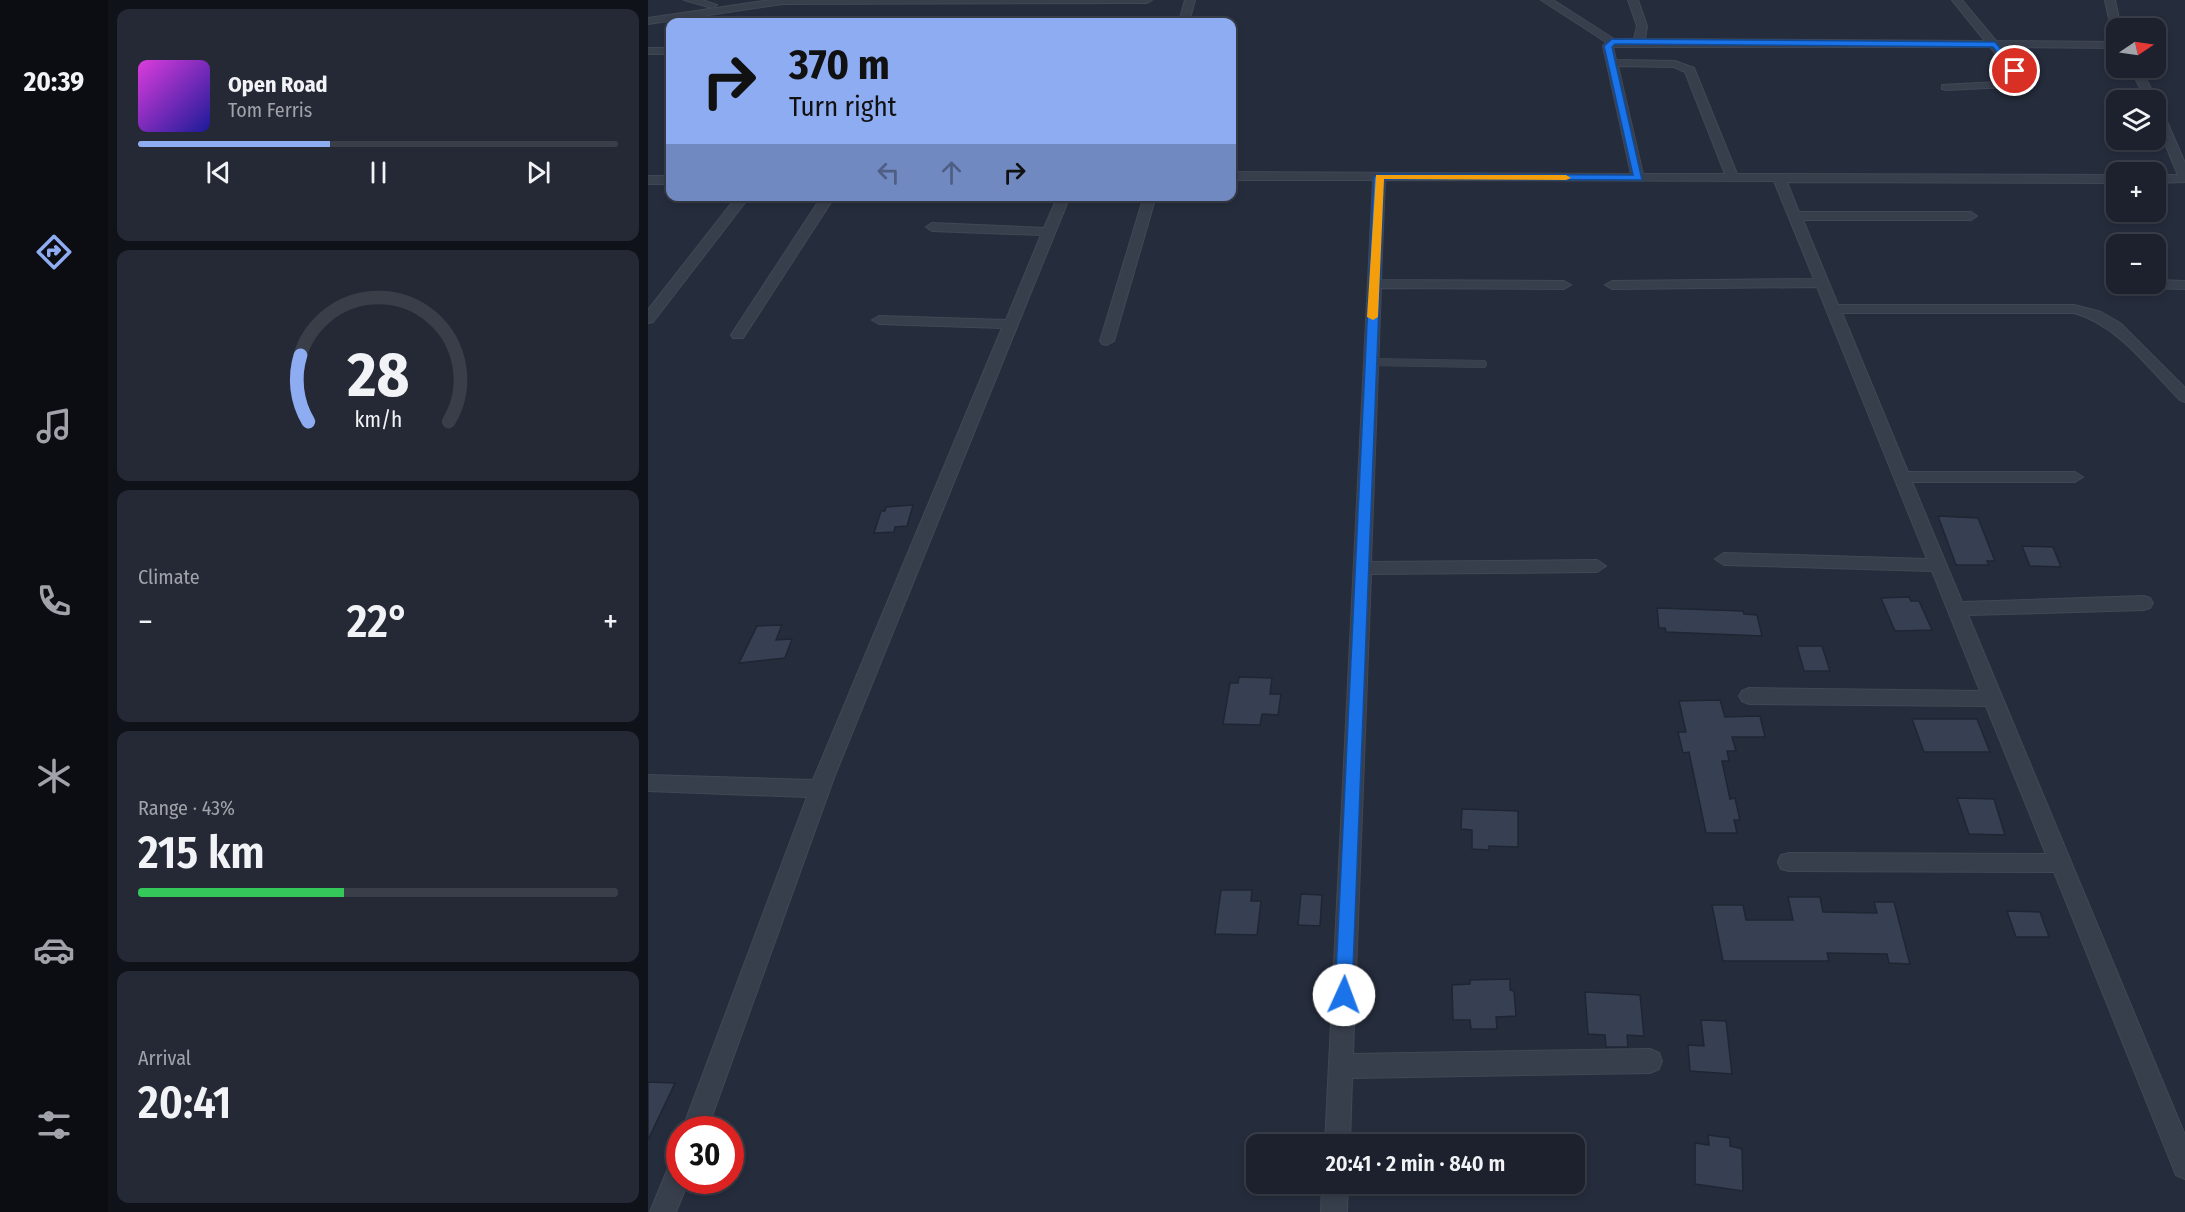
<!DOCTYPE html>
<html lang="en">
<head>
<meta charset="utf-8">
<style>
	body { margin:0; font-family:"Fira Sans Condensed",sans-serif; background:#252935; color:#f1f3f6; height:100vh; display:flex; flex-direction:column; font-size:22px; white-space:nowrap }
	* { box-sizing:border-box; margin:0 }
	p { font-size:20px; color:#a0a3aa }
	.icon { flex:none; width:33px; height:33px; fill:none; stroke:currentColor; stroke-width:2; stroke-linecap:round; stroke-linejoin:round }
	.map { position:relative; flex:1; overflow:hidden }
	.drawer { display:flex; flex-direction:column; gap:9px; padding:9px; background:#0f1219; width:540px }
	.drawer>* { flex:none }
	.guide { position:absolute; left:18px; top:18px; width:570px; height:183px; border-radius:12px; box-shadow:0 3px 9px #0003,0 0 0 2px #3a3e49; background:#8eacf2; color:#111; overflow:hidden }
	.needle { width:39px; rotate:77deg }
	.tools { position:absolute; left:1458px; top:18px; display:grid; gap:12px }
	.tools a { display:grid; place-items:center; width:60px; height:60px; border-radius:12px; background:#1c212d; box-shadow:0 3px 9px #0003,0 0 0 2px #3a3e49; font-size:30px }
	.speed { position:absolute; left:18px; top:1116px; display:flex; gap:12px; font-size:30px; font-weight:700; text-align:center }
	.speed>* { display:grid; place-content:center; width:78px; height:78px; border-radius:50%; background:#1c212d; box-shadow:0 3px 9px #0003,0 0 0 2px #3a3e49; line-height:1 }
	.speed .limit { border:9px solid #d22; background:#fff; color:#111 }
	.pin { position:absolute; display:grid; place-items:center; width:51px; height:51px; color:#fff; margin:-26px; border:3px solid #fff; border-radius:50%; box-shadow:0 2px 6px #0007 }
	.me { position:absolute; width:66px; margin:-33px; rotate:2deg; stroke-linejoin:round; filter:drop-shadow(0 0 4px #0008) }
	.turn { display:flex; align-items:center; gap:21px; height:126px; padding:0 24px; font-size:27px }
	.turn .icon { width:78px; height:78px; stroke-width:2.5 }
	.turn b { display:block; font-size:42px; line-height:51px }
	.lanes { display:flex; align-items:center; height:57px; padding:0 24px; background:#0003; justify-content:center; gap:30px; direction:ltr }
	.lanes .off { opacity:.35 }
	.big { font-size:45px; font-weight:600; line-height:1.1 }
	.drawer .tile { flex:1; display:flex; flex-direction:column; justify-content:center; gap:9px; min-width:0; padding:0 21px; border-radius:12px; background:#252935 }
	.drawer .dial { align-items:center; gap:0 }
	.dial svg { height:156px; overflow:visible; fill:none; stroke:#3a3e49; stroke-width:7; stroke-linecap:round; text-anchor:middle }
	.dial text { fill:#f1f3f6; stroke:none }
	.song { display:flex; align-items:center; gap:18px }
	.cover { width:72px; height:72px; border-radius:9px; background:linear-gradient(135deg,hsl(300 70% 55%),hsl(240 70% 35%)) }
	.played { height:6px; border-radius:3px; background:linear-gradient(90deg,#8eacf2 40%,#3a3e49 40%) }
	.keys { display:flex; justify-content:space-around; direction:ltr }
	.heat { display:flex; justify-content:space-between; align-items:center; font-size:33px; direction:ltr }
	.charge { height:9px; border-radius:4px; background:linear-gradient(90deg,#34c759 43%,#3a3e49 0) }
	.trip { position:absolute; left:598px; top:1134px; width:339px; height:60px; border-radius:12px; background:#1c212d; box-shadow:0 3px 9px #0003,0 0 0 2px #3a3e49; font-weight:600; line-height:60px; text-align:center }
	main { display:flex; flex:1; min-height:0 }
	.menu { display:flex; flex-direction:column; width:108px; justify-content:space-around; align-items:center; background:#0b0d12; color:#a0a3aa }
	.menu .icon { width:42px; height:42px }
	.menu .active { color:#8eacf2 }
	.menu b { font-size:27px; color:#f1f3f6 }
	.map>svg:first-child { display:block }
	.building { fill:#374052; stroke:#1f2633; stroke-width:1.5 }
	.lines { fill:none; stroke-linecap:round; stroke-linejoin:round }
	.service-casing { stroke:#414855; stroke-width:8 }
	.minor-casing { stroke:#414855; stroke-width:2 }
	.service { stroke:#383f4c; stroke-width:7 }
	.minor { fill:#383f4c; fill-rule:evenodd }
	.route { fill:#1a73e8; stroke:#114b97; stroke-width:1.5 }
	.slow { fill:#f59e0b }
</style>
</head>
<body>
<main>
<nav class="menu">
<b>20:39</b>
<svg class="icon active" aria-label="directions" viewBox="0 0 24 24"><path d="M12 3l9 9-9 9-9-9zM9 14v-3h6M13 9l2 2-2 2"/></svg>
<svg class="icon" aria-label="music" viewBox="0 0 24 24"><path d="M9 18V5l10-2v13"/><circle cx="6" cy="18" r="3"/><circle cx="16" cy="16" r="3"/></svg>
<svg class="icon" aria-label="phone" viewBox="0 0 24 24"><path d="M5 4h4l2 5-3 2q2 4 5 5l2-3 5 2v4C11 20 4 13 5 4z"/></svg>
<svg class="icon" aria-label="climate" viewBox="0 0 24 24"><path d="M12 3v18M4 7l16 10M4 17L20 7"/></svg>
<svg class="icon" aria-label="car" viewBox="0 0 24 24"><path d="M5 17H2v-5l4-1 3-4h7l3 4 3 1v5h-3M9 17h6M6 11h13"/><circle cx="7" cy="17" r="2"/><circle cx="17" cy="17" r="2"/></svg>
<svg class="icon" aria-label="filters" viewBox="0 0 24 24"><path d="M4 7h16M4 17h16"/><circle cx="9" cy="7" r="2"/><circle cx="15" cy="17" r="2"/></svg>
</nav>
<section class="drawer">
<div class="tile">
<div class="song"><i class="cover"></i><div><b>Open Road</b><p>Tom Ferris</p></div></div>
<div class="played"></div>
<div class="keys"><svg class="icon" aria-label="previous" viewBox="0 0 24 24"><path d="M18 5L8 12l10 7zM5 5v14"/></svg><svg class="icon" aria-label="pause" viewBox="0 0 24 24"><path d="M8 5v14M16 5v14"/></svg><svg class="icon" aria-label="next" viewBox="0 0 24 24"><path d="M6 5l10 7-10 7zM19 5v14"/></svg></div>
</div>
<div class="tile dial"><svg viewBox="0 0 100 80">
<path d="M14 69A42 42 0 1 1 86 69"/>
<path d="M14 69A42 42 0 0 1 10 35" stroke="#8eacf2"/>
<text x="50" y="56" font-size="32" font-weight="700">28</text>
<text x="50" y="72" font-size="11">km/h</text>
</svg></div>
<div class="tile"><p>Climate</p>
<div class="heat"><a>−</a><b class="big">22°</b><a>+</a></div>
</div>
<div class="tile"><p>Range · 43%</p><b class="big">215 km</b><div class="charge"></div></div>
<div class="tile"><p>Arrival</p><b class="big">20:41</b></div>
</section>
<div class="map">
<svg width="1537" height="1212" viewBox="0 0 1537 1212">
	<rect width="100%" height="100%" fill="#252c3c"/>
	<g class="building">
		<polygon points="265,505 259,526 247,527 246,532 226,533 233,511 237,511 238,507"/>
		<polygon points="1290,516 1330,518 1347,561 1339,561 1341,565 1308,565"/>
		<polygon points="1374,546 1405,547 1413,567 1382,566"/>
		<polygon points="1261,597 1263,601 1271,601 1284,630 1247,631 1233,598"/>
		<polygon points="1009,608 1095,611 1096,614 1109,615 1114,636 1018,632 1017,628 1011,628"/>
		<polygon points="134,625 128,640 144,639 137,658 91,663 109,626"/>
		<polygon points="1149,646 1174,646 1182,671 1156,671"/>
		<polygon points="591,677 624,678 622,694 633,694 630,715 614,714 612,725 575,724 582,683 590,683"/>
		<polygon points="1072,700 1077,717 1112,716 1117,737 1084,737 1088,751 1079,751 1081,761 1074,761 1082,799 1087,798 1092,820 1086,820 1089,833 1058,833 1041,752 1035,753 1030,732 1038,732 1031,701"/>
		<polygon points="1264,719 1329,719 1342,752 1276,752"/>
		<polygon points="1309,798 1346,799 1357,835 1321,834"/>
		<polygon points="814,809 870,811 870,847 841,846 841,850 824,849 824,830 813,829"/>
		<polygon points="573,890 604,890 603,901 613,901 609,935 567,934"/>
		<polygon points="653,894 674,895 672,926 650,925"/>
		<polygon points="1140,897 1172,897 1175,912 1229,913 1226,902 1246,902 1262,964 1241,963 1239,954 1179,953 1181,961 1075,961 1064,905 1095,905 1098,920 1145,920"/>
		<polygon points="1359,911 1392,912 1401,937 1368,937"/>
		<polygon points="862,979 862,990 866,991 868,1016 848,1017 849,1029 823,1029 822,1020 805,1020 804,985 822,984 822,980"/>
		<polygon points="937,992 992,995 996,1036 979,1035 980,1047 958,1047 957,1035 940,1034"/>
		<polygon points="1053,1020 1078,1021 1084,1074 1042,1071 1040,1045 1056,1046"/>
		<polygon points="0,1082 27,1083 0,1140"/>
		<polygon points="1060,1135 1082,1138 1082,1146 1094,1149 1095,1191 1047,1184 1047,1143 1061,1145"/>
	</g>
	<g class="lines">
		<g class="service-casing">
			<polyline id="service" points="723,362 835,364"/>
		</g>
		<g class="minor-casing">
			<g id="minor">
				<polygon points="36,0 54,0 69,5 64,8"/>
				<polygon points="122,0 504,0 499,3 135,4 0,24 0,18"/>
				<polygon points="537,0 547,0 541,22 531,22"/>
				<path d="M893,0h12l61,39h20l3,-13 -9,-26h10l9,26 -2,13 340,2 -33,-41h10l34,41 120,1v6l-115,-1 28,35v4l-83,4 -4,-1v-4l75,-4 -27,-34h-377l3,13 59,1 19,7 43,106 379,1v8l-329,-1 12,30h172l6,4 -6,4h-168l35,85h236l27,7 19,11 65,65v14l-5,-2c-32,-32 -62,-75 -106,-87h-232l66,159h167l8,5 -8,5h-163l50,120 182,-6 6,2 3,5 -3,5 -6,2 -176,5 217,520v44l-9,-4 -122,-303 -265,-1 -8,-2 -3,-7 3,-7 8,-2 257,1 -60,-148 -237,-2 -7,-3 -3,-5 3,-5 7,-3 231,3 -48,-120 -208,-6 -9,-6 9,-6 203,6 -110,-272 -205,2 -7,-4 7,-4 202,-2 -40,-98 -389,-1 -4,100 183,1 7,4 -7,4 -183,-1 -10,274 226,-2 9,6 -9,6 -226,2 -18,480 297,-5 9,4 3,8 -3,8 -9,4 -298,5 -2,66h-25l48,-964h-141v-8l399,2 -28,-128 3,-4zM970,66l56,1 11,5 40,102h-82z"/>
				<polygon points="1457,0 1467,0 1473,28 1468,28 1468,32 1463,29"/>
				<rect x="0" y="48" width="22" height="6"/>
				<polygon points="1482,68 1492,68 1509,100 1508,102 1498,100"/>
				<polygon points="1508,107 1514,110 1537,163 1537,182 1508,183 1508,175 1530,175 1508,122"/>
				<rect x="0" y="176" width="22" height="8"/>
				<polygon points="89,196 102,196 5,322 0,323 0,310"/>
				<polygon points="174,196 187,196 95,338 85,338 83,335"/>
				<polygon points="410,196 422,196 187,775 59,1130 34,1130 159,797 0,791 0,775 165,780 354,328 231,324 224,320 231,316 358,320 393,235 284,231 278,227 284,223 396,228"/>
				<polygon points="496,196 508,196 466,341 459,345 454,344 452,341"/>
				<polygon points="1508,280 1537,281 1537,289 1488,288 1481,284 1508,284"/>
				<polygon points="32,1157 32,1180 41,1180 28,1212 2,1212 23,1161"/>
				<polygon points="674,1184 700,1184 699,1212 673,1212"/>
			</g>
		</g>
		<use href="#service" class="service"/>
		<use href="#minor" class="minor"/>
	</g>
	<polygon class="route" points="964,39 1347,42 1371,71 1364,73 1345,47 967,44 964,47 994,180 736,179 704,995 702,1001 696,1003 689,1001 687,995 726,177 731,174 985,175 956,46"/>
	<polygon class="slow" points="728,175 918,175 923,178 918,180 736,179 730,317 725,320 719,317"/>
</svg>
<div class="tools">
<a><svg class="needle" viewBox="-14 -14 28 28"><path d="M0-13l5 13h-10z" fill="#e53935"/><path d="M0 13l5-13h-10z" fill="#a0a3aa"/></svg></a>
<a><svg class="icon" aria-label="layers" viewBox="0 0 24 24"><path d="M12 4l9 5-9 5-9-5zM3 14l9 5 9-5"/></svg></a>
<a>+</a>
<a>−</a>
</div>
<div class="speed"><div class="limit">30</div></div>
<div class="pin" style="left:1367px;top:71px;background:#d93025"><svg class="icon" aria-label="arrive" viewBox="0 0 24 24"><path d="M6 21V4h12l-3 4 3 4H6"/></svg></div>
<svg class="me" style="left:696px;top:995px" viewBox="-20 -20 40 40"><circle r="19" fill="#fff"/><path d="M0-13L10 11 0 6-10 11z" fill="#1a73e8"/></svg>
<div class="trip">20:41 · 2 min · 840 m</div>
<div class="guide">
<div class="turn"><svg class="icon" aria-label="right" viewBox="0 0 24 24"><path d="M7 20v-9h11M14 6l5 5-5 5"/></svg><div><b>370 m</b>Turn right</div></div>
<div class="lanes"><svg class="icon off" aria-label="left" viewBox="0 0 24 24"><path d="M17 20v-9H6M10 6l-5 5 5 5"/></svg><svg class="icon off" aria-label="ahead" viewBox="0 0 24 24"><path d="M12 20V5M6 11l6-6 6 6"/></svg><svg class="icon" aria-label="right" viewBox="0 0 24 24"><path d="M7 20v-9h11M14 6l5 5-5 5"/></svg></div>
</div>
</div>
</main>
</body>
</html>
